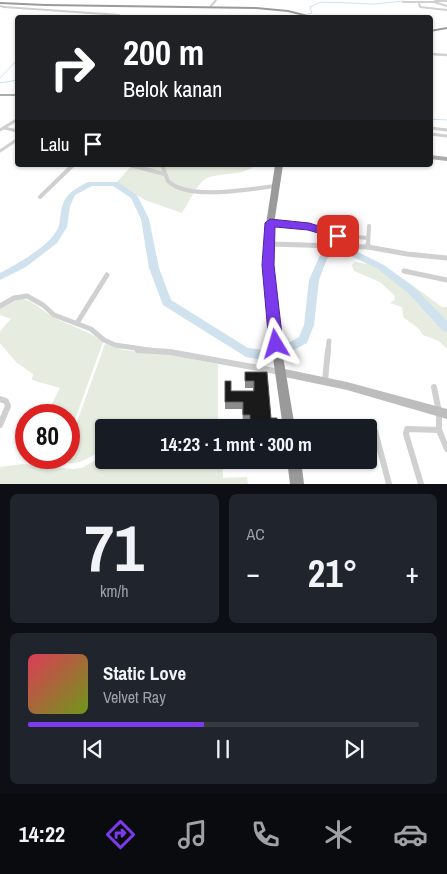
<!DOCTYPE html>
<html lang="id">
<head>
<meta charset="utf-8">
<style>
	body { margin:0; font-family:"Archivo Narrow",sans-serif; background:#20242c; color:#f1f3f6; height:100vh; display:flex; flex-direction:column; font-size:19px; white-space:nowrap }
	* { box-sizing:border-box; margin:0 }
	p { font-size:16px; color:#9ea1a6 }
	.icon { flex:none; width:28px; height:28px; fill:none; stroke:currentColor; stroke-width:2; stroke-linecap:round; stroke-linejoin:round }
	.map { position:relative; height:484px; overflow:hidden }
	.drawer { display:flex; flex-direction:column; gap:10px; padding:10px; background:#0d0f14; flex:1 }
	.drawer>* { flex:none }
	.guide { position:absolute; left:15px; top:15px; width:418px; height:152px; border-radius:5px; box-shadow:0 1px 4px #0004; background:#202124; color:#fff; overflow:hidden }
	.speed { position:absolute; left:15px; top:404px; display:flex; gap:10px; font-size:25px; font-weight:700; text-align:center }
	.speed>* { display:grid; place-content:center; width:65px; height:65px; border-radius:50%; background:#171b24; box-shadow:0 1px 4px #0004; line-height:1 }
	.speed .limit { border:8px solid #d22; background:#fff; color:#111 }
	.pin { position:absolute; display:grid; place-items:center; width:42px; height:42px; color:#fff; margin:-21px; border-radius:10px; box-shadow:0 2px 8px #0006 }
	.me { position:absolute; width:55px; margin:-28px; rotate:353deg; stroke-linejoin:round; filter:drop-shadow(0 0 4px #0008) }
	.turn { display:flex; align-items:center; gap:18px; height:105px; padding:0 25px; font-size:22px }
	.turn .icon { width:65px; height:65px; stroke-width:2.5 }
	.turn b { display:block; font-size:35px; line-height:42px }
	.then { display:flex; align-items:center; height:48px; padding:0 25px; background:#0003; gap:10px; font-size:19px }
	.big { font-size:38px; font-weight:800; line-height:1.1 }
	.drawer .tile { flex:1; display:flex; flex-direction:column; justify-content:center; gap:8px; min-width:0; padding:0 18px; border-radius:8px; background:#20242c }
	.drawer .dial { align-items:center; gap:0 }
	.dial b { font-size:65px; line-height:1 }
	.song { display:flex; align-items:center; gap:15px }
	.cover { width:60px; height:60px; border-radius:8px; background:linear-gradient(135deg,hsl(350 70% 55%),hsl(80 70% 35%)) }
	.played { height:5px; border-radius:2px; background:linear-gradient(90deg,#7c3aed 45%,#363941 45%) }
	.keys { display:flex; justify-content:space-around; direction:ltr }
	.heat { display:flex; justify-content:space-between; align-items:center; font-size:28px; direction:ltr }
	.drawer .tiles { flex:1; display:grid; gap:10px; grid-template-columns:1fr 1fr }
	.tile:last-child { grid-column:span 2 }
	.trip { position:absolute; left:95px; top:419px; width:282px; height:50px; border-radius:5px; background:#171b24; box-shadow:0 1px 4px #0004; font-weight:800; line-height:50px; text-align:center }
	.dock { display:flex; height:80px; justify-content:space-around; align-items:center; background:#090b0e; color:#9ea1a6 }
	.dock .icon { width:35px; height:35px }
	.dock .active { color:#7c3aed }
	.dock b { font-size:22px; color:#f1f3f6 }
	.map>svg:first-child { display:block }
	.green { fill:#e6ecdf }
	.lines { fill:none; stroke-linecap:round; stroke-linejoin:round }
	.stream { stroke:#cfe2ee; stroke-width:1 }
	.river { fill:#cfe2ee; fill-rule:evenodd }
	.street-far5 { stroke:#d0d0d0; stroke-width:2 }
	.street-far4 { stroke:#d0d0d0; stroke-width:2.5 }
	.street-far3 { stroke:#d0d0d0; stroke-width:3 }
	.street-far2 { stroke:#d0d0d0; stroke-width:4 }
	.street-far1 { stroke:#d0d0d0; stroke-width:5 }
	.street { stroke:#d0d0d0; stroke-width:6 }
	.secondary { fill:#bdbdbd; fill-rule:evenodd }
	.primary { fill:#ababab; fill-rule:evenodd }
	.highway { fill:#9a9a9a; fill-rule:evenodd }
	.street-bridge { stroke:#d0d0d0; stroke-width:2 }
	.wall { fill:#8c8c8c }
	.building { fill:#1a1a1a; stroke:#5f5f5f }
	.route { fill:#7c3aed; stroke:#51269a }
</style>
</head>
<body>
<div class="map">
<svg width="447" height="484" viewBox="0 0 447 484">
	<rect width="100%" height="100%" fill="#fff"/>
	<g class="green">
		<path d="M132,165h124c-16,13 -40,6 -52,15 -7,5 -17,25 -22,33l-37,-13 -28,-18z"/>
		<path d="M355,262l25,4 -4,-3c24,12 44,28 66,44h5v42l-8,-8 -16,-6 -5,-7 -15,-11 -1,-10 -12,-4 5,-3 -1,-5 -14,-13 -26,-11 -2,-6z"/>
		<path d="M20,298c14,3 21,12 33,19 17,9 35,13 50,25l-34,94v-21h-23l14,-27 -28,-8 1,-6 -17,-12 -16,-19v-12l11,-12 -11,-4v-8z"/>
		<path d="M105,344l19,6 42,4 52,10v63l-114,1v21c-17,10 -25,17 -45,13l3,-4h7v-14z"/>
		<polygon points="104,455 104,460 222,460 223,478 247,477 248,484 0,484 0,467 23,464 73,469 82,468"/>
	</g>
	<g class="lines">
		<g class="stream">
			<polyline points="308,14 312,13 310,7 321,2 375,4 403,1"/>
			<polyline points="272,18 299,16"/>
			<polyline points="0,78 18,59"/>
			<polyline points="0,83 18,80"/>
			<polyline points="430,119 447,120"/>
		</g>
		<path class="river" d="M88,182h30l19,13 12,24 10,49 12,32 77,48 15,2 16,-2 20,-11 5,-12 5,-45 11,-25 13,-7 23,3 28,14 30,22 33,34v11l-4,-1 -35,-38 -30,-24 -27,-13 -17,-2 -7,5 -8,21 -5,45 -7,18 -26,14 -18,3 -17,-3 -83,-52 -14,-37 -8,-49 -10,-21 -18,-12h-21l-17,9 -5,11 -3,21 -10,16 -31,24 -26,13v-7c17,-9 50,-27 58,-45 2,-5 2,-11 3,-16 3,-18 12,-22 27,-30z"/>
		<g class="street-far5">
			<polyline points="435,1 447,1"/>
			<polyline points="403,2 434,2"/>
			<polyline points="419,2 420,7 447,10"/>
			<polyline points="434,2 447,6"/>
			<polyline points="211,6 216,0"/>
			<polyline points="4,7 119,15 117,18"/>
		</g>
		<polyline class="street-far4" points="430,54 447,55"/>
		<g class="street-far3">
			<polyline points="4,128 18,131"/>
			<polyline points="430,128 447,130"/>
			<polyline points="0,130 18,119"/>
			<polyline points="430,134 447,136"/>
			<polyline points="0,151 18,139"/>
		</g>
		<g class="street-far2">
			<polyline points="130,165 164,174"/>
			<path d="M162,165l6,16c20,20 82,8 108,5"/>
			<polyline points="40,197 73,165"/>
			<polyline points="270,223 309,227 332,235 368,238"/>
			<polyline points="269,244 311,245"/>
			<polyline points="368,245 369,226"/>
		</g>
		<g class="street-far1">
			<polyline points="270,244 368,247 407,254 447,258"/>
			<polyline points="368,247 368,244"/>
			<polyline points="404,271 447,280"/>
			<polyline points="0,306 14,298 27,296 43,305 54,315 91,329 104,340 115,345 156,351"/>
			<polyline points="77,323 107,275"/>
			<polyline points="328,351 329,341"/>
		</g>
		<g class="street">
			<polyline points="138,350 170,352 280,372"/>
			<polyline points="325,381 328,350"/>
			<polyline points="434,387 439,412 439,430 447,449"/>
			<polyline points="0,399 6,401 8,406 0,425"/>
			<polyline points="375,431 389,484"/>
			<polyline points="421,484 406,434 407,429 439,430"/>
		</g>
		<polygon class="secondary" points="280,368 347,382 447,409 447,419 347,390 280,376 277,375 275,372 277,369"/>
		<g class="primary">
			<rect x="0" y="94" width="18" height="2"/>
			<polygon points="430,155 447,157 447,161 430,159"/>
		</g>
		<g class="highway">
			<polygon points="0,2 45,4 256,7 288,10 320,18 311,18 288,12 256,9 45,6 0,4"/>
			<polygon points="447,27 447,29 430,32 430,30"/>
			<polygon points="275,165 283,165 273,231 273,265 281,344 295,428 283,428 271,344 263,265 265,231"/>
			<polygon points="287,460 301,460 304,484 290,484"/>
		</g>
		<polyline class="street-bridge" points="0,6 4,7"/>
	</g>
	<g class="wall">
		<polygon points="245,372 267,372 271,418 277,428 249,428 249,422 243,422 242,409 225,409 225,381 231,391 253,391 253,388 245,388"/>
		<polygon points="241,460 275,460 275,462 274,468 241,469"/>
	</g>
	<g class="building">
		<polygon points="245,372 267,372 271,418 277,418 277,428 250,428 250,415 243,415 243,402 225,402 225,381 231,381 231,391 254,391 254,381 245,381"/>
		<rect x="242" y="460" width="33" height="2"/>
	</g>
	<polygon class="route" points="270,219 309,223 342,233 344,236 338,239 308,230 275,227 274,265 283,344 281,348 276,350 271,348 269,344 262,265 265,223"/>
</svg>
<div class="speed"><div class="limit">80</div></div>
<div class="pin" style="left:338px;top:236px;background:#d93025"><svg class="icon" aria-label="arrive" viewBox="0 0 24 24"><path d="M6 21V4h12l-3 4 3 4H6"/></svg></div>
<svg class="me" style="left:276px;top:344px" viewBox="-20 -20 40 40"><path d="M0-17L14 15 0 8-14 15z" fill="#7c3aed" stroke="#fff" stroke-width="4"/></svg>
<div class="trip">14:23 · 1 mnt · 300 m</div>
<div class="guide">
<div class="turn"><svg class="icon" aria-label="right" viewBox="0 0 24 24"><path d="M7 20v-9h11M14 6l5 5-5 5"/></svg><div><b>200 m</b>Belok kanan</div></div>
<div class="then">Lalu<svg class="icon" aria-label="arrive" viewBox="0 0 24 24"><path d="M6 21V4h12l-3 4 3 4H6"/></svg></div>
</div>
</div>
<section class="drawer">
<div class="tiles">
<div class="tile dial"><b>71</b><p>km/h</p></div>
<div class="tile"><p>AC</p>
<div class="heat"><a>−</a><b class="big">21°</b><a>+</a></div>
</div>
<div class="tile">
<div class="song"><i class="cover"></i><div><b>Static Love</b><p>Velvet Ray</p></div></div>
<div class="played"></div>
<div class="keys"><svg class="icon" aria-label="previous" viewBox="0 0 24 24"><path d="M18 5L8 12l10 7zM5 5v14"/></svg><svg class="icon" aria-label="pause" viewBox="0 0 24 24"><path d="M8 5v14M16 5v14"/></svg><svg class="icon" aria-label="next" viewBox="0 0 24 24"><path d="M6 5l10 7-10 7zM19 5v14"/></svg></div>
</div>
</div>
</section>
<nav class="dock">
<b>14:22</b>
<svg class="icon active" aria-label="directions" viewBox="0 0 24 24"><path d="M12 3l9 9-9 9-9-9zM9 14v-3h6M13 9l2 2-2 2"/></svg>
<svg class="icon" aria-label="music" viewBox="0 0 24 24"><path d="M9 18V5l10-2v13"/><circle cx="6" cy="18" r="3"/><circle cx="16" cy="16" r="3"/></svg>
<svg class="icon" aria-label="phone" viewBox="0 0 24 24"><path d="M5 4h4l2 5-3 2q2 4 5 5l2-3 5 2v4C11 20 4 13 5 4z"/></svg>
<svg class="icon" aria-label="climate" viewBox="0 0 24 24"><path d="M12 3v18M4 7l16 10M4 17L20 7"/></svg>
<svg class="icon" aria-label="car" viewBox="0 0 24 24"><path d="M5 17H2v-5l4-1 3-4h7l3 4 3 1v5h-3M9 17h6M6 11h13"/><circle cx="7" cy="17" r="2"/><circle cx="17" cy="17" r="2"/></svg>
</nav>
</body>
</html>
